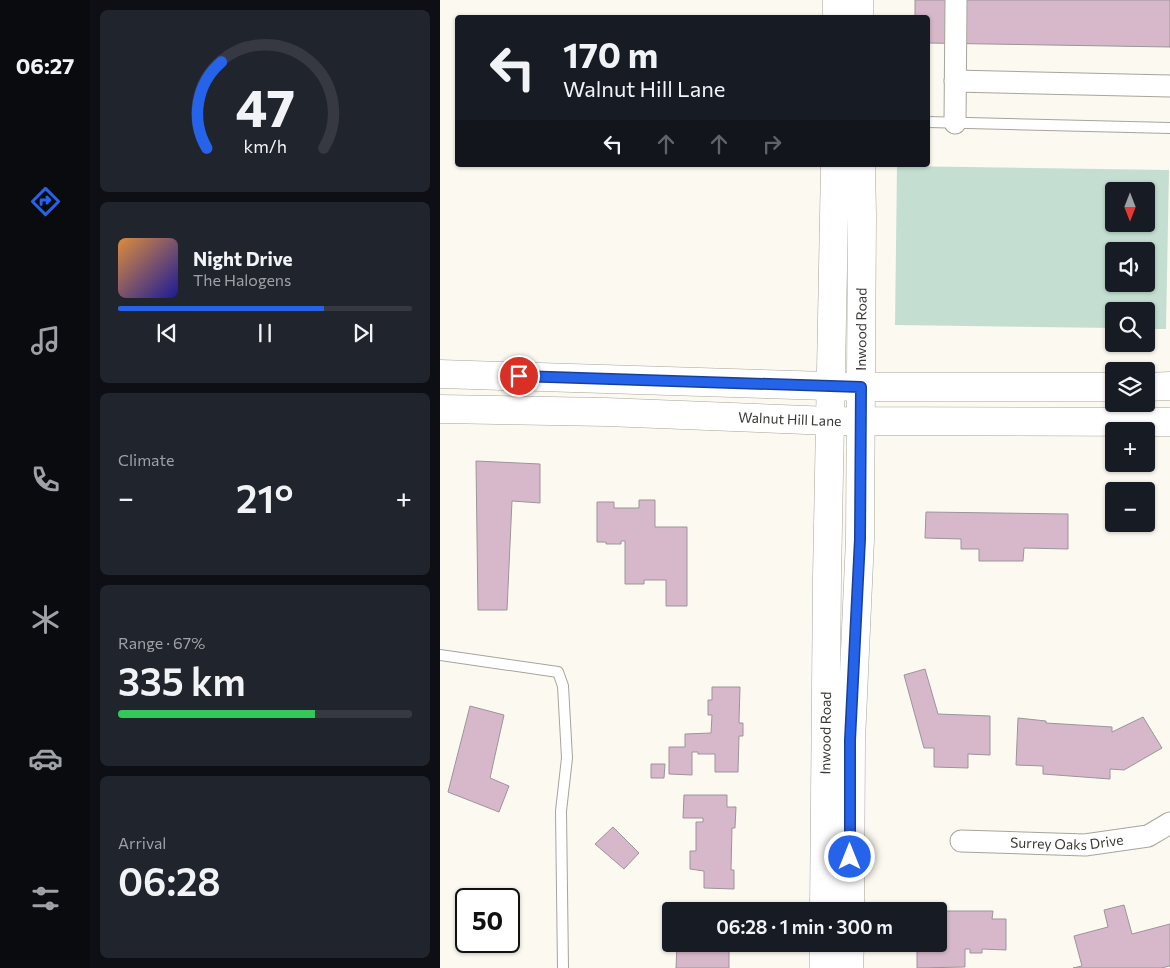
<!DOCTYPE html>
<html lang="en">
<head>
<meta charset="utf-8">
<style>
	body { margin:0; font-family:Commissioner,sans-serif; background:#20242c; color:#f1f3f6; height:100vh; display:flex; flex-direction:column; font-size:19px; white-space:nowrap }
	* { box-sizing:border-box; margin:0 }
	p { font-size:16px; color:#9ea1a6 }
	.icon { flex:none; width:28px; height:28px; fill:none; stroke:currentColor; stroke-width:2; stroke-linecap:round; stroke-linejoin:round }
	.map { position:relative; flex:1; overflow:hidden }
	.panel { display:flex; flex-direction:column; gap:10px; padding:10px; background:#0d0f14; width:350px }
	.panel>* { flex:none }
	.guide { position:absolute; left:15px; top:15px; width:475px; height:152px; border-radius:5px; box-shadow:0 1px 4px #0004; background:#171b24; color:#f1f3f6; overflow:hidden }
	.needle { width:32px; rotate:180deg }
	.fabs { position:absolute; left:665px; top:182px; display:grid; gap:10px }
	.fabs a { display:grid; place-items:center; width:50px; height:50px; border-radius:5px; background:#171b24; box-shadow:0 1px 4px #0004; font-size:25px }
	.speed { position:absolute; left:15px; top:888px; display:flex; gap:10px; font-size:25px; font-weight:700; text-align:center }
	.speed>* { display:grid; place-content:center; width:65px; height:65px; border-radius:50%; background:#171b24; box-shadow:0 1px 4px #0004; line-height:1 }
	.speed .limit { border:2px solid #111; border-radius:8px; background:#fff; color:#111 }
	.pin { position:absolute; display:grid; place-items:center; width:42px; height:42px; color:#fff; margin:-21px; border:2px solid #fff; border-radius:50%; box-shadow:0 1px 5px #0007 }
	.me { position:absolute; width:55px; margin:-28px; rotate:0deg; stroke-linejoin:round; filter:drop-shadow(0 0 4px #0008) }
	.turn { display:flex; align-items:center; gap:18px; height:105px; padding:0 25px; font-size:22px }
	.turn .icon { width:65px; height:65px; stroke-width:2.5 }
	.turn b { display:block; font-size:35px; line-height:42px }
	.lanes { display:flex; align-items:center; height:48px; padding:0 25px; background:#0003; justify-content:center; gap:25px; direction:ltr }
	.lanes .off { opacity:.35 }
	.big { font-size:38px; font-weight:600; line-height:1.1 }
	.panel .card { flex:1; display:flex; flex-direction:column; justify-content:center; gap:8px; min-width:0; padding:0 18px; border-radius:8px; background:#20242c }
	.panel .dial { align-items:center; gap:0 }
	.dial svg { height:130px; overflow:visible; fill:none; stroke:#363941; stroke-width:7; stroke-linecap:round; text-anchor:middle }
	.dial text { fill:#f1f3f6; stroke:none }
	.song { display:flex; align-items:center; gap:15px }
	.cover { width:60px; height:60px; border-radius:8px; background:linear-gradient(135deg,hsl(30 70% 55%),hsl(240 70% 35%)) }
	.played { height:5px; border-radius:2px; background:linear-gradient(90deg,#2563eb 70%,#363941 70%) }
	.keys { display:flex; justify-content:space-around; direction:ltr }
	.heat { display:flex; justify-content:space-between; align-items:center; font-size:28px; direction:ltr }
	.charge { height:8px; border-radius:4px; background:linear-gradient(90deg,#34c759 67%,#363941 0) }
	.trip { position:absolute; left:222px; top:902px; width:285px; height:50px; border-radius:5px; background:#171b24; box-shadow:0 1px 4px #0004; font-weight:600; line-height:50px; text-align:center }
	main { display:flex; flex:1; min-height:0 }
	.tab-bar { display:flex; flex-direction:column; width:90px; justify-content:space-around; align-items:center; background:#090b0e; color:#9ea1a6 }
	.tab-bar .icon { width:35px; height:35px }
	.tab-bar .selected { color:#2563eb }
	.tab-bar b { font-size:22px; color:#f1f3f6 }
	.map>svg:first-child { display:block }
	.green { fill:#c4dfd1; fill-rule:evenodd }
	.building { fill:#d7b8ca; stroke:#9c9499 }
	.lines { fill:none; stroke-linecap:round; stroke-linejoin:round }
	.service-casing { stroke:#a6a49b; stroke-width:12 }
	.minor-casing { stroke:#a6a49b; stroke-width:23 }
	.secondary-casing { stroke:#a6a49b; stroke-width:29 }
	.service { stroke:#fff; stroke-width:10 }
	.minor { stroke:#fff; stroke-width:21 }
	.secondary { stroke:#fff; stroke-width:28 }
	.route-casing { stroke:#184099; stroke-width:12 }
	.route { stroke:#2563eb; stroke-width:9 }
	.labels { text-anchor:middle; stroke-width:4; stroke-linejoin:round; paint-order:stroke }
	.street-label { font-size:14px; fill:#393835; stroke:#fff }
</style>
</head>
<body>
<main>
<nav class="tab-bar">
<b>06:27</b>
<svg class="icon selected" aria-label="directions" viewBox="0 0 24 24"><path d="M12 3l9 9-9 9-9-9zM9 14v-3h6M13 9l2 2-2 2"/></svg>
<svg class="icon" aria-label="music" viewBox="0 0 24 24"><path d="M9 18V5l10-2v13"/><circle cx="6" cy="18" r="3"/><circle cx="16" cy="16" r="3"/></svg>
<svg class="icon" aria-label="phone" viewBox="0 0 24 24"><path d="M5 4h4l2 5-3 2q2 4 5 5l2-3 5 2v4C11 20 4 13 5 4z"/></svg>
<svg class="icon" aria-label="climate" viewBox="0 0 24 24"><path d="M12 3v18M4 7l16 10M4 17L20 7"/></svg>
<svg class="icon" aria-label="car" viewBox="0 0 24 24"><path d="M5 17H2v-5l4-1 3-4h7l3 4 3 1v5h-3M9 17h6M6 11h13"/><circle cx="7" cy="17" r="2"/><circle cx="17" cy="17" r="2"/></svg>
<svg class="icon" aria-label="filters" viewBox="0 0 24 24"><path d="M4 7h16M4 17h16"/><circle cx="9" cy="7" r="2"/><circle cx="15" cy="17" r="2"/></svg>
</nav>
<section class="panel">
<div class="card dial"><svg viewBox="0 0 100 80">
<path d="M14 69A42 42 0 1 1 86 69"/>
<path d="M14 69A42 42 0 0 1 23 16" stroke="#2563eb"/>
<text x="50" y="56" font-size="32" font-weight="700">47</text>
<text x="50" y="72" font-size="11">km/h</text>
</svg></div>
<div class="card">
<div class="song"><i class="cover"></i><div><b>Night Drive</b><p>The Halogens</p></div></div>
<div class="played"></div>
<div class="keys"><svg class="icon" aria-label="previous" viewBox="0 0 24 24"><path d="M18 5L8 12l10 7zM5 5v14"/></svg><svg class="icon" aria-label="pause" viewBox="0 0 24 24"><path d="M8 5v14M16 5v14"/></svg><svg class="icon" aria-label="next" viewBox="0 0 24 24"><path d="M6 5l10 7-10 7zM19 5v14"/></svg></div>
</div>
<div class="card"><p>Climate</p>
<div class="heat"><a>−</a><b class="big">21°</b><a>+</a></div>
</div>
<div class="card"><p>Range · 67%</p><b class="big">335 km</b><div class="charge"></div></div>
<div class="card"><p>Arrival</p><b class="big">06:28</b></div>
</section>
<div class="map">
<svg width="730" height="968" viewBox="0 0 730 968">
	<rect width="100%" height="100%" fill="#fcfaf0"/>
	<path class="green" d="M457,166l272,4 -3,159h-20v-18h-32v17l-219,-3zM674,191h32v33h-32zM706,251v33h-32v-33z"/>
	<g class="building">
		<polygon points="475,0 730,0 730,47 488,43 488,18 475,18"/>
		<polygon points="36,461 100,464 100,503 72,501 67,610 38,610"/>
		<polygon points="199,500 215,500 215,527 247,527 247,606 226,606 226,580 204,580 204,584 185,584 185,541 181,541 181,544 166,544 166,542 157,542 157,502 174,502 174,508 199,508"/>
		<polygon points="486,512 628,514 628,549 584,548 583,561 539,561 539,549 521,549 521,539 485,538"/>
		<polygon points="485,669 498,714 550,716 550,755 528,754 528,768 494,767 494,748 484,748 464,675"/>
		<polygon points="272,687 300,687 299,723 303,723 303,736 299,736 298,772 275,772 275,754 258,754 258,752 252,752 252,775 229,774 229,747 245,747 245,734 271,733 272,715 268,715 268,700 272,700"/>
		<polygon points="30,706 64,715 50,778 69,786 59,812 8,792"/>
		<polygon points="703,717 722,748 684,770 670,769 670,779 603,774 603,766 576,765 578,718 606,721 606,723 672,727 672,732"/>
		<polygon points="211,764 225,764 224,778 211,778"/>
		<polygon points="244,795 287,795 287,807 296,807 295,828 292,828 291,870 294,870 294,889 264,888 264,871 250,869 250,851 256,851 256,822 263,822 263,818 243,818"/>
		<polygon points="173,827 199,853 184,869 155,844"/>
		<polygon points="684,905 692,934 730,924 730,966 721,968 633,968 642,966 634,936 668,927 664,910"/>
		<polygon points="493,911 553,911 552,919 566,919 566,950 542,949 542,953 530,953 530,949 525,949 525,967 477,968 477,944 499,944 499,911"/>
		<polygon points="261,944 293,944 293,948 289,948 289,968 236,968 237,945"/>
	</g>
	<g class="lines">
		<g class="service-casing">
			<g id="service">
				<polyline points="488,122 730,128"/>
				<polyline points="0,655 118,672 123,686 127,758 121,811 123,968"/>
			</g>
		</g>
		<g class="minor-casing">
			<g id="minor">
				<polyline points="515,81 730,86"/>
				<polyline points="515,123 516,0"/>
				<path id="s1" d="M521,841l124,4 63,-9 22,-13"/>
			</g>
		</g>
		<g class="secondary-casing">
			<g id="secondary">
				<polyline points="419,0 419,18"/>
				<polyline points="397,18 397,0"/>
				<polyline points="0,374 421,387 674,387"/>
				<polyline points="706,387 730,386"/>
				<path id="s2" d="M0,409l166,3 225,9 339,1"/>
				<path id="s3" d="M384,911l3,-334 8,-412"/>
				<path id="s4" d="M410,911l1,-171 9,-201 2,-324 -1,-50"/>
				<polyline points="384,968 384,944"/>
				<polyline points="409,968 410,944"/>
			</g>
		</g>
		<use href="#service" class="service"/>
		<use href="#minor" class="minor"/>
		<use href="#secondary" class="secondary"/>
	</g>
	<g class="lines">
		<g class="route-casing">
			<polyline id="route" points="79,376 421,387 420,539 410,740 410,857"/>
		</g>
		<use href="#route" class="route"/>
	</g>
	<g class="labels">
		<g class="street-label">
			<text dy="5" stroke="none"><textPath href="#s4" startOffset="582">Inwood Road</textPath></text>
			<text dy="5" stroke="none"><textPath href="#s2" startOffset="350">Walnut Hill Lane</textPath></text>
			<text dy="5" stroke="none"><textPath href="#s3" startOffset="178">Inwood Road</textPath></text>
			<text dy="5" stroke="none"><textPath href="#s1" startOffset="106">Surrey Oaks Drive</textPath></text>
		</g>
	</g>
</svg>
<div class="fabs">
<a><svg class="needle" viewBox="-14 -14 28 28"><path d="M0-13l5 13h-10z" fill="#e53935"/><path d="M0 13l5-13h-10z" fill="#9ea1a6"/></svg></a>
<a><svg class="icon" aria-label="sound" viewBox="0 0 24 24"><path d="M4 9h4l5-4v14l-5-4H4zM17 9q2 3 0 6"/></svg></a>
<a><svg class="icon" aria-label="search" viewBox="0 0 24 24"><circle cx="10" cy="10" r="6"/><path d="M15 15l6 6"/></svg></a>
<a><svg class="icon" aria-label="layers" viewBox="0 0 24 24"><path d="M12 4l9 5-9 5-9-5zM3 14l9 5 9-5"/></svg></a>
<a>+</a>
<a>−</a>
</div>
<div class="speed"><div class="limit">50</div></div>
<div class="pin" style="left:79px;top:376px;background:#d93025"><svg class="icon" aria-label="arrive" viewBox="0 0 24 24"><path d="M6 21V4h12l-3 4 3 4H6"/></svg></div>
<svg class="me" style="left:410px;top:857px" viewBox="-20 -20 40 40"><circle r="17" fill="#2563eb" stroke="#fff" stroke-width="3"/><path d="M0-11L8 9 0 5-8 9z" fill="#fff"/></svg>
<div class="trip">06:28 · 1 min · 300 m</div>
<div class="guide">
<div class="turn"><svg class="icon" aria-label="left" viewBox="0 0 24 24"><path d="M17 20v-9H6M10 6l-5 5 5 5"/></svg><div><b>170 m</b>Walnut Hill Lane</div></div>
<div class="lanes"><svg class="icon" aria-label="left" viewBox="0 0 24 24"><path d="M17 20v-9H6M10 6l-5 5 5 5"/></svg><svg class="icon off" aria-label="ahead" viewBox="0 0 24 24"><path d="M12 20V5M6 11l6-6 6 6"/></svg><svg class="icon off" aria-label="ahead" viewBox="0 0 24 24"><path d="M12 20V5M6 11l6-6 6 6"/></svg><svg class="icon off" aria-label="right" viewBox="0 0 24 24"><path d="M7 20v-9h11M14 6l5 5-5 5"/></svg></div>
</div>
</div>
</main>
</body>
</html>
